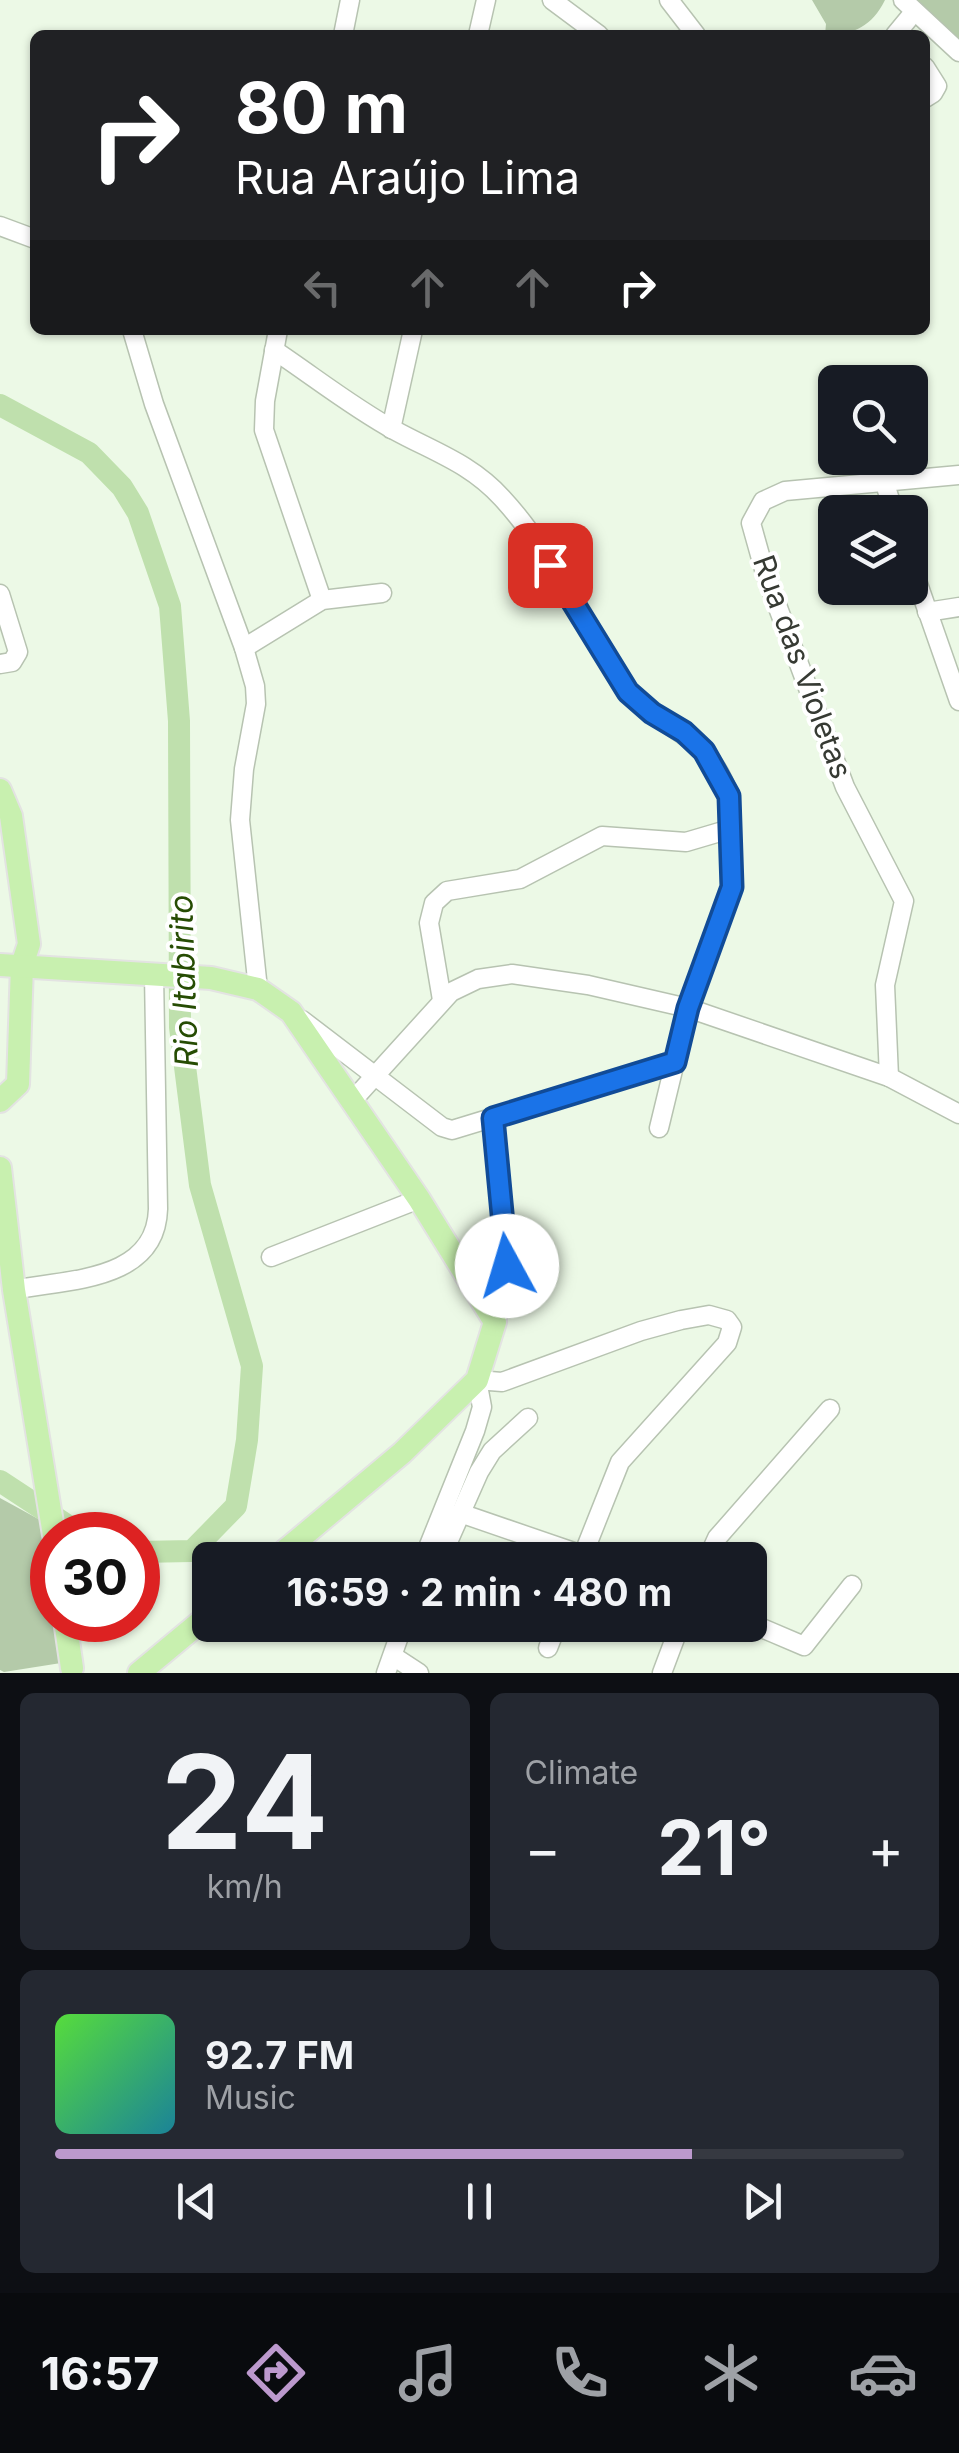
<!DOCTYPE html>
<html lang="en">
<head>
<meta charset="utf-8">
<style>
	body { margin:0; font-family:Inter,sans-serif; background:#242831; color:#f1f3f6; height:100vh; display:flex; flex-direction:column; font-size:38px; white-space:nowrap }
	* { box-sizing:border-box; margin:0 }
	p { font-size:32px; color:#9ea1a6 }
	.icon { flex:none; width:55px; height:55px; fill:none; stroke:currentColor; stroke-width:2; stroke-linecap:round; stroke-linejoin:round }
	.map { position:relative; height:1673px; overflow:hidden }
	.sheet { display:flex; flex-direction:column; gap:20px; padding:20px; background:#0d0f14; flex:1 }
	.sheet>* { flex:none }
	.banner { position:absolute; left:30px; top:30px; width:900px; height:305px; border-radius:15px; box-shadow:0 2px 8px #0004; background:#202124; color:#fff; overflow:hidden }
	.tools { position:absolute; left:818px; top:365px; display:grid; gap:20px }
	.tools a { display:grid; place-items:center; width:110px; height:110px; border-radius:15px; background:#171b24; box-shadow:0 2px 8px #0004; font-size:50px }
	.speed { position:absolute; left:30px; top:1512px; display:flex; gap:20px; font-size:50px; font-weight:700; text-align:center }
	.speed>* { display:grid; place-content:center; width:130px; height:130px; border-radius:50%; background:#171b24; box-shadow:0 2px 8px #0004; line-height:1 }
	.speed .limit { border:15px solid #d22; background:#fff; color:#111 }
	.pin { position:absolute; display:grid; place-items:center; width:85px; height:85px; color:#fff; margin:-42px; border-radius:20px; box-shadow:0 5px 15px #0006 }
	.me { position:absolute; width:110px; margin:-55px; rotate:354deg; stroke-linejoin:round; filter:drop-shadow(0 0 8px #0008) }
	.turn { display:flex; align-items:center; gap:35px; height:210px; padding:0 40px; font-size:45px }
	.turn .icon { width:130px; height:130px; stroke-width:2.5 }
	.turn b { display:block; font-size:70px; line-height:85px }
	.lanes { display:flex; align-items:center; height:95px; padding:0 40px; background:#0003; justify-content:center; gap:50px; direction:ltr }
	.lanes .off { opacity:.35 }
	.big { font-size:75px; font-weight:700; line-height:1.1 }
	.sheet .tile { flex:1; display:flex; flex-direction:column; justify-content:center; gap:15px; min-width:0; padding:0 35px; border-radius:15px; background:#242831 }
	.sheet .dial { align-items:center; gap:0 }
	.dial b { font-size:130px; line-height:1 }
	.song { display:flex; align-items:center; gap:30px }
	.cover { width:120px; height:120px; border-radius:15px; background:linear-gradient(135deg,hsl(110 70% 55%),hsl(190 70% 35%)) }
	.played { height:10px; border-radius:5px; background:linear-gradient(90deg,#bc99cd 75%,#363941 75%) }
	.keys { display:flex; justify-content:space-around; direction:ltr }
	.heat { display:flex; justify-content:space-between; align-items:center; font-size:55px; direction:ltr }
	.sheet .tiles { flex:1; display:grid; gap:20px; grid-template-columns:1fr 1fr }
	.tile:last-child { grid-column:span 2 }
	.trip { position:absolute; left:192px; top:1542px; width:575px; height:100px; border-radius:15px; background:#171b24; box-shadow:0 2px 8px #0004; font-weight:700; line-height:100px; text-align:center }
	.menu { display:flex; height:160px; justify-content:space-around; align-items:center; background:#090b0e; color:#9ea1a6 }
	.menu .icon { width:70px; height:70px }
	.menu .current { color:#bc99cd }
	.menu b { font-size:45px; color:#f1f3f6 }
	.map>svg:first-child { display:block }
	.green { fill:#b4caa9 }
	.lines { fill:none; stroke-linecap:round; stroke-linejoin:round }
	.river { stroke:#bfe0ad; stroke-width:22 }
	.minor-casing { stroke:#b7c3b1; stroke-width:21 }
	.major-casing { stroke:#e3e3e2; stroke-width:26 }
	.minor { stroke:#fff; stroke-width:18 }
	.major { stroke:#c8f0af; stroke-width:22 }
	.route-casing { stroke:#114b97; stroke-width:25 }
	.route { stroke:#1a73e8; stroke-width:18 }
	.labels { text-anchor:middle; stroke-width:8; stroke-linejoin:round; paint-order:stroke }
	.street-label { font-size:30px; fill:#363a33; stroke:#fff }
	.water-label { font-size:32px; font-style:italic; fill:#264c03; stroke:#fff }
</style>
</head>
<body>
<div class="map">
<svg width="959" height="1673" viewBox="0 0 959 1673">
	<rect width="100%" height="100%" fill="#ecf9e6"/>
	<g class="green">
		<path d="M812,0h73c-13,26 -31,35 -60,35l1,-11z"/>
		<polygon points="912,0 959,0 959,46"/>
		<polygon points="0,1498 42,1521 61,1663 4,1672 0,1670"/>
	</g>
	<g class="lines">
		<g class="river">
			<polyline points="0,405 89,453 122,487 138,513 170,606 179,721 180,1027 200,1185 252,1366 247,1440 236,1506 192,1551 138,1552"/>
			<polyline points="0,1481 82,1535"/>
		</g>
		<g class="minor-casing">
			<g id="minor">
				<polyline points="552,0 599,35"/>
				<polyline points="669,0 696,35"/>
				<polyline points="903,0 959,52"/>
				<polyline points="343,35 350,0"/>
				<polyline points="478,35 486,0"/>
				<polyline points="895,35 914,12"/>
				<polyline points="925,67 937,86 933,93 925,98"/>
				<polyline points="0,226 35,239"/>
				<polyline points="132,330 154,404 244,648 255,686 256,704 244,769 240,820 258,989"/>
				<polyline points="278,330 265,401 264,430 322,600"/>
				<path d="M274,350c39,26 78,57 120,80 40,22 76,33 108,68 41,44 69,101 100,152 9,14 17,32 29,45 37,39 78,39 98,101l3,91 -44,121 -29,120"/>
				<polyline points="391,429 413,330"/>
				<polyline points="884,481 894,512"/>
				<polyline points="910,561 959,701"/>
				<polyline points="0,594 18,652 12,662 0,664"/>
				<polyline points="927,612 959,607"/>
				<polyline points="244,648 322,600 382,593"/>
				<polyline points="442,1000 429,923 434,903 447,891 520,879 602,836 686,842 730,829"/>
				<polyline points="302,1020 442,1127 452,1130 675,1062"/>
				<polyline points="889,1077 885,985 904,901 845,787 765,573 751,523 763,501 785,491 959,475"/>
				<polyline points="353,1100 451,992 478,979 512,974 588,985 688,1008 889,1077 959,1114"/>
				<polyline points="493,1118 509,1286 495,1322"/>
				<polyline points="271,1257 419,1199"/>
				<path d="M14,1290c53,-11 142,-8 144,-81l-4,-235"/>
				<polyline points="460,1513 597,1560"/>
				<polyline points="423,1560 475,1431 482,1407 477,1380 502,1382 641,1331 681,1320 709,1315 727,1320 732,1327 727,1343 620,1462 581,1560"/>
				<polyline points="440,1560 479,1472 492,1451 528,1418"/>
				<polyline points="707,1560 717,1538 830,1409"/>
				<polyline points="750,1623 804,1646 852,1585"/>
				<polyline points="548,1648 557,1625"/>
				<polyline points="393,1656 419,1673"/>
				<polyline points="386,1673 403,1625"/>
				<polyline points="662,1673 680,1625"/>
			</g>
		</g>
		<g class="major-casing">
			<g id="major">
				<polyline points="0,790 11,816 29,944 22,965 18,1084 0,1101"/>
				<polyline points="0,965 211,978 258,989 291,1012 419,1199 495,1322 477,1380 402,1453 274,1560"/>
				<polyline points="0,1168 14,1290 54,1535"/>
				<polyline points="65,1620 72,1668"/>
				<polyline points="139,1673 210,1614"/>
			</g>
		</g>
		<use href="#minor" class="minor"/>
		<use href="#major" class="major"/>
	</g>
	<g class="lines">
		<g class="route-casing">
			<polyline id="route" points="507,1266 493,1118 675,1062 688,1008 732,887 729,796 704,751 684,732 652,713 628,692 550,565"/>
		</g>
		<use href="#route" class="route"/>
	</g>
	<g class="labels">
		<g class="street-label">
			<text transform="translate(802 667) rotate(70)" y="10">Rua das Violetas</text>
		</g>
		<g class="water-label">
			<text transform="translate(184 981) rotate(-92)" y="11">Rio Itabirito</text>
		</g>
	</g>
</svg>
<div class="tools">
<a><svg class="icon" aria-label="search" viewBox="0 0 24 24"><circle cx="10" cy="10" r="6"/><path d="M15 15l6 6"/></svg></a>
<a><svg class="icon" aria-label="layers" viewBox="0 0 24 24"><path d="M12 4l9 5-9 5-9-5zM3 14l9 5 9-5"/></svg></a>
</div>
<div class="speed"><div class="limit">30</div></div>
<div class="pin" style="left:550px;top:565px;background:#d93025"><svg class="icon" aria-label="arrive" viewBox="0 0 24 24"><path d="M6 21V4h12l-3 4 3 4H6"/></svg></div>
<svg class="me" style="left:507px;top:1266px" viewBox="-20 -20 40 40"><circle r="19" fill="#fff"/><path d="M0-13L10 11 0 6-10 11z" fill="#1a73e8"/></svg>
<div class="trip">16:59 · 2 min · 480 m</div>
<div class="banner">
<div class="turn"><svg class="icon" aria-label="right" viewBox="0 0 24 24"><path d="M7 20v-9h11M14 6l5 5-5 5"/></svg><div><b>80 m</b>Rua Araújo Lima</div></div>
<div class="lanes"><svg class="icon off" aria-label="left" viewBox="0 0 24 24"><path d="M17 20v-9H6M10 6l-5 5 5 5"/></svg><svg class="icon off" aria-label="ahead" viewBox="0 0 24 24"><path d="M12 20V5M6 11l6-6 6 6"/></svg><svg class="icon off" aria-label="ahead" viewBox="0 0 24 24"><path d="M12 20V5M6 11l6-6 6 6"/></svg><svg class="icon" aria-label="right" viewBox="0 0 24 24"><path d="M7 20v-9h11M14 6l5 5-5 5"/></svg></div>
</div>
</div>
<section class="sheet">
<div class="tiles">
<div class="tile dial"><b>24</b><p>km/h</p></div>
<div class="tile"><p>Climate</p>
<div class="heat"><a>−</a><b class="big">21°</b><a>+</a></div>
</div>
<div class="tile">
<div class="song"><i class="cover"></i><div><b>92.7 FM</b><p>Music</p></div></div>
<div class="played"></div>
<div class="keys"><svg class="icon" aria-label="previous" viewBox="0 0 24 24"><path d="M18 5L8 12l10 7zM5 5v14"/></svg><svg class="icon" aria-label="pause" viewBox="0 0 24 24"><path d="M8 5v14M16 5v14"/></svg><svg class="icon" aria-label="next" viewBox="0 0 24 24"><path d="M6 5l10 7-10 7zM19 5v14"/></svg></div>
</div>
</div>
</section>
<nav class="menu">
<b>16:57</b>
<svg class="icon current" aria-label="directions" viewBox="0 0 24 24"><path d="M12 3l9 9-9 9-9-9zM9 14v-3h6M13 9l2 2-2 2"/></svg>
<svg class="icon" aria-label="music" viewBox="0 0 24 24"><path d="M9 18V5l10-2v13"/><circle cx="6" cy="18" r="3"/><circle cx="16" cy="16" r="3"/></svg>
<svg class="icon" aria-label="phone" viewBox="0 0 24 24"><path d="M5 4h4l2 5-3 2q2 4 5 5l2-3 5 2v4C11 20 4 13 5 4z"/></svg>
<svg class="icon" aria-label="climate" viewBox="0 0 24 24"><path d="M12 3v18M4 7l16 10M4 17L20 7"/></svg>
<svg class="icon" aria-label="car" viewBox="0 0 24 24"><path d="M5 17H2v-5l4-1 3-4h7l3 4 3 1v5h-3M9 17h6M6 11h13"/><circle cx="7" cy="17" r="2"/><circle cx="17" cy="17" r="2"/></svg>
</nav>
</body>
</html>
